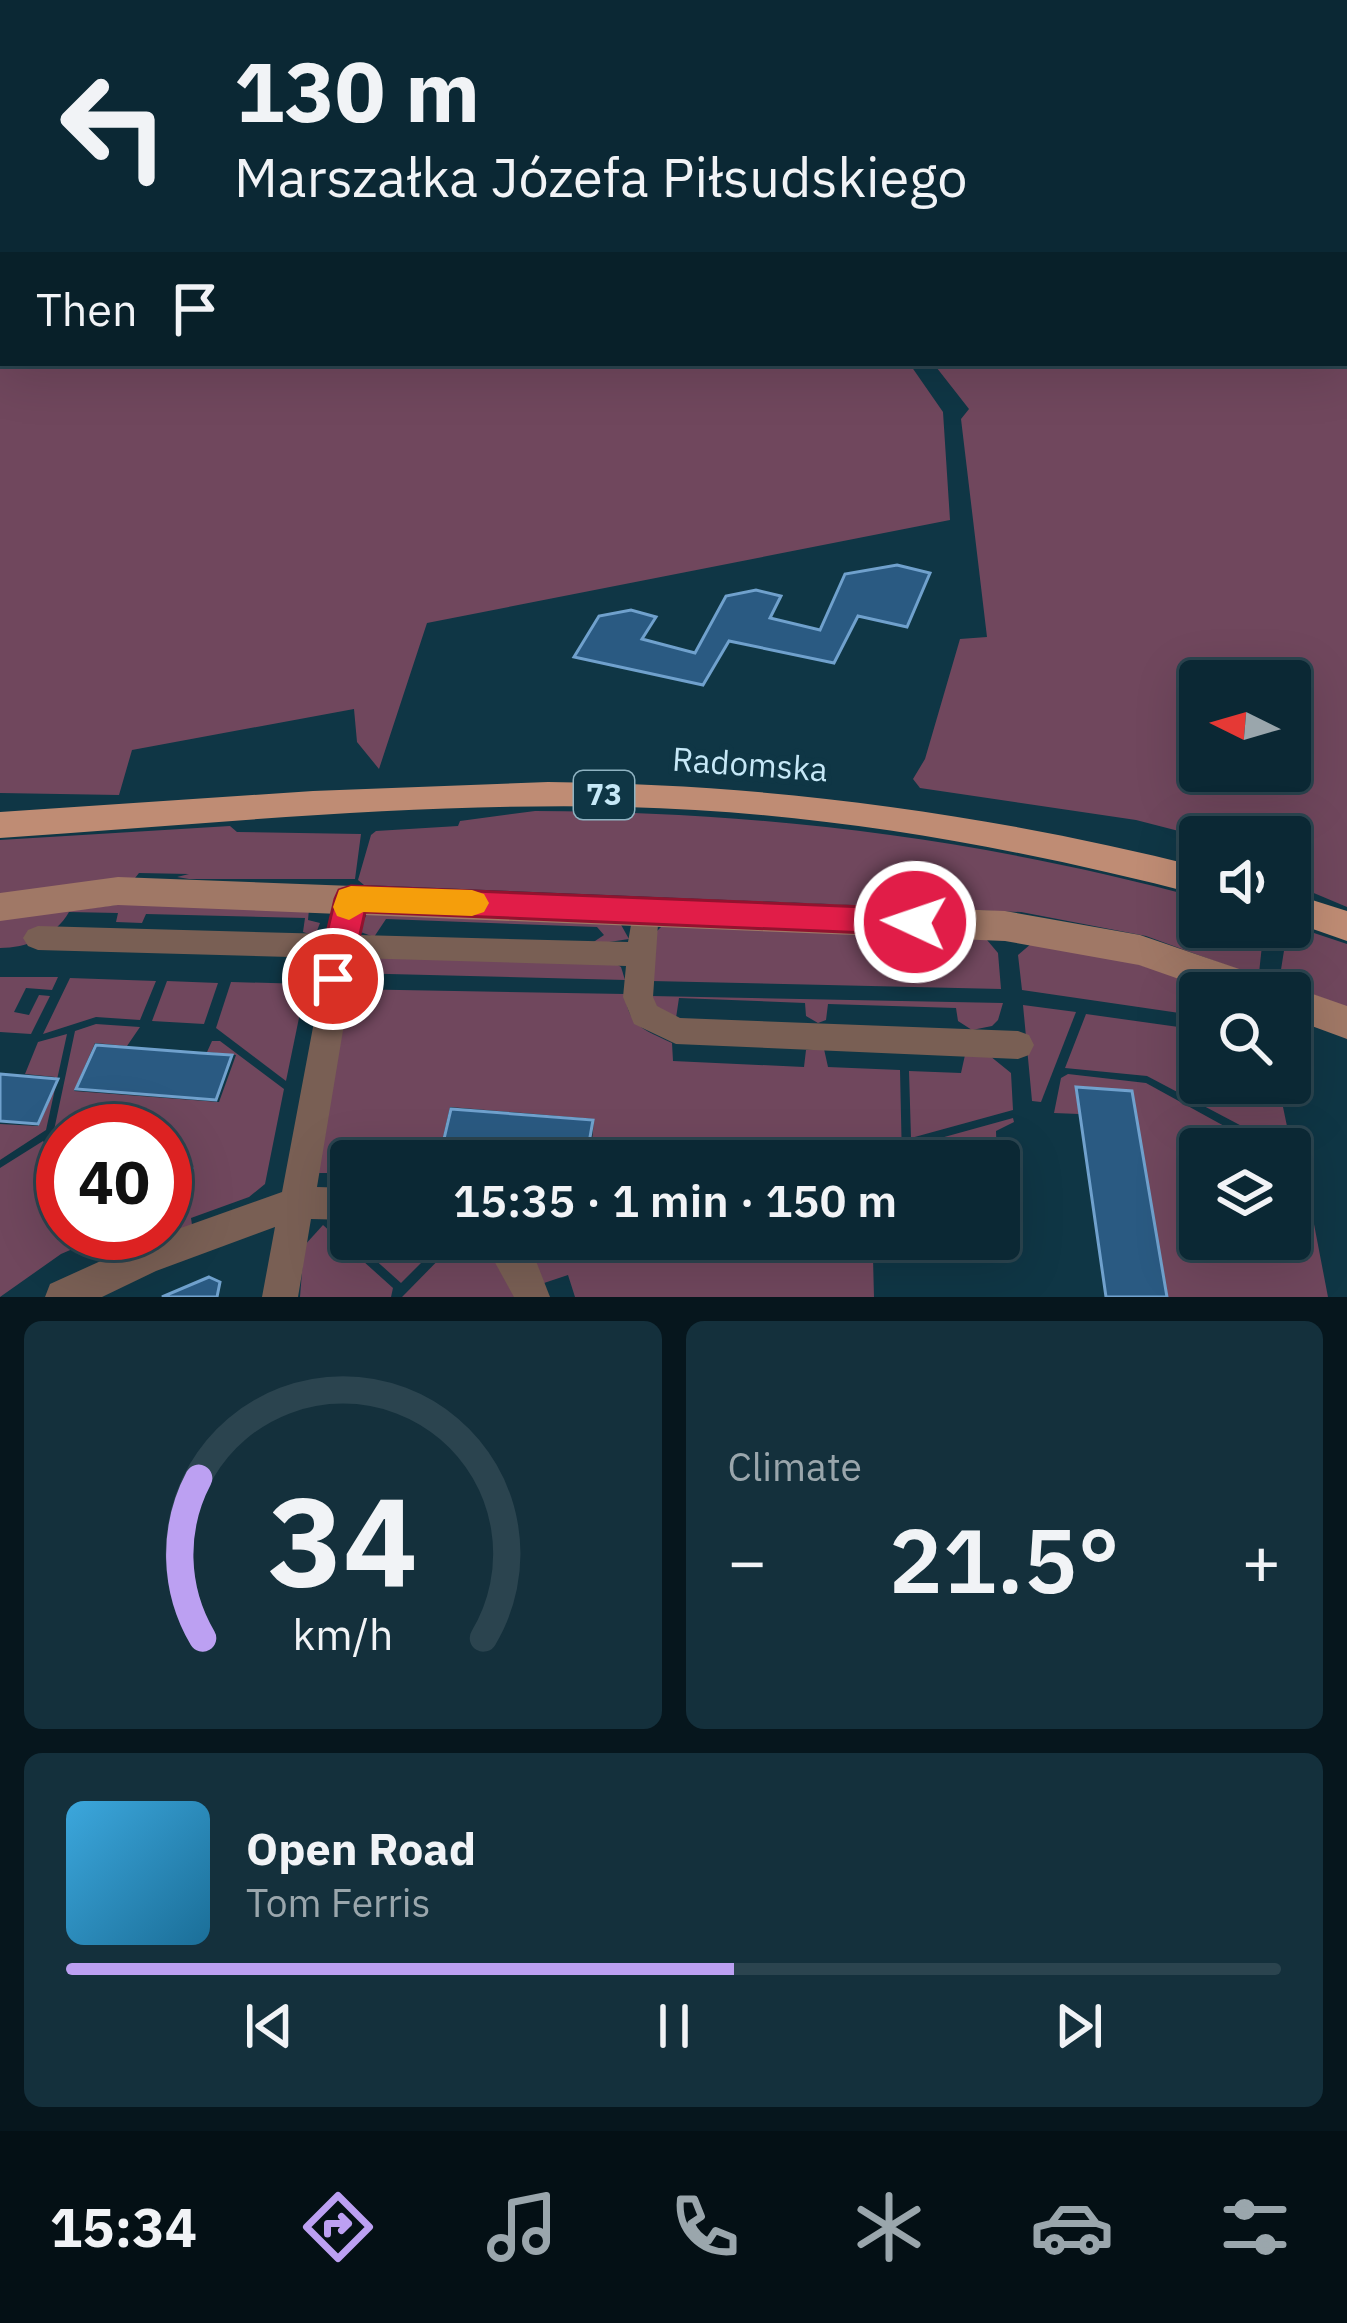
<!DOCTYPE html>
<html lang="en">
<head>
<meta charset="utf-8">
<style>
	body { margin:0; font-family:"IBM Plex Sans",sans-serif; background:#14303c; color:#f1f3f6; height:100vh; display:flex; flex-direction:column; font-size:45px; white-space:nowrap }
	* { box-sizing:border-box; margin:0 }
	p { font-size:39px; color:#9aa6ac }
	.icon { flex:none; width:66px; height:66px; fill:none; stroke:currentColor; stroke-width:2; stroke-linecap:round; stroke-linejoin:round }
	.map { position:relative; height:1297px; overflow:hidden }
	.side { display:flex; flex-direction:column; gap:24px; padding:24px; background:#06161d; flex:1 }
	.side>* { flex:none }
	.banner { position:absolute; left:0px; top:0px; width:1347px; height:366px; box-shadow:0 12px 48px #0002,0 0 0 3px #2b444f; background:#0b2834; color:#f1f3f6; overflow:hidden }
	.needle { width:78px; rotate:275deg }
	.fabs { position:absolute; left:1179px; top:660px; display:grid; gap:24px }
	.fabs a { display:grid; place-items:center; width:132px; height:132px; border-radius:12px; background:#0b2834; box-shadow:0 12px 48px #0002,0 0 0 3px #2b444f; font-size:60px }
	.speed { position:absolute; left:36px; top:1104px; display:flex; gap:24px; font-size:60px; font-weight:700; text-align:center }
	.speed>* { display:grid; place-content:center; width:156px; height:156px; border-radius:50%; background:#0b2834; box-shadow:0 12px 48px #0002,0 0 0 3px #2b444f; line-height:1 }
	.speed .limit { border:18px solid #d22; background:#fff; color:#111 }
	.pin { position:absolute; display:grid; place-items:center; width:102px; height:102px; color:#fff; margin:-51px; border:6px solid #fff; border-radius:50%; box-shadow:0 3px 12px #0007 }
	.me { position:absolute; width:132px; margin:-66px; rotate:273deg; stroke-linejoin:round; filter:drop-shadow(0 0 9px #0008) }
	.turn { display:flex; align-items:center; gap:42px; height:252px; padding:0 36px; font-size:54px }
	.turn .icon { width:156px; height:156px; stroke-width:2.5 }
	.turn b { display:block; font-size:84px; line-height:102px }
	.then { display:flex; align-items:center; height:114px; padding:0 36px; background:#0003; gap:24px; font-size:45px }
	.big { font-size:90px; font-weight:600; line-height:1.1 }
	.side .card { flex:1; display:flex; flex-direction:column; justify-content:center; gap:18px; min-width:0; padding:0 42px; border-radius:18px; background:#14303c }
	.side .dial { align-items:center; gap:0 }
	.dial svg { height:312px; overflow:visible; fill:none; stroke:#2b444f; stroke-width:7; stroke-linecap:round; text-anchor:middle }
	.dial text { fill:#f1f3f6; stroke:none }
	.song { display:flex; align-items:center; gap:36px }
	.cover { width:144px; height:144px; border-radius:18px; background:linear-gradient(135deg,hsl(200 70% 55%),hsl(200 70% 35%)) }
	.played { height:12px; border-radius:6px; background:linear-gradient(90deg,#bca0f2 55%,#2b444f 55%) }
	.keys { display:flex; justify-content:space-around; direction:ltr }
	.heat { display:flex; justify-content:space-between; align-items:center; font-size:66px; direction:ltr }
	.side .tiles { flex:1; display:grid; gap:24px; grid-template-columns:1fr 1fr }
	.card:last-child { grid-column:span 2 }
	.trip { position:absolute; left:330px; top:1140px; width:690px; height:120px; border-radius:12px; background:#0b2834; box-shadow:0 12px 48px #0002,0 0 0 3px #2b444f; font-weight:600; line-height:120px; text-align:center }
	.dock { display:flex; height:192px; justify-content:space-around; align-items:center; background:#041015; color:#9aa6ac }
	.dock .icon { width:84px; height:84px }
	.dock .current { color:#bca0f2 }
	.dock b { font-size:54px; color:#f1f3f6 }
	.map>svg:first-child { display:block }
	.green { fill:#70475d; fill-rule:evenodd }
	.building { fill:#2a5a82; stroke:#70a1cd; stroke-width:3 }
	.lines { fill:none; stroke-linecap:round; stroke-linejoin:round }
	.street { fill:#795f54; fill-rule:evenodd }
	.secondary { fill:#a07866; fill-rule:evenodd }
	.primary { fill:#bf8c74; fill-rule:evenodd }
	.route { fill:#e11d48; stroke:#92132f; stroke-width:3 }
	.slow { fill:#f59e0b }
	.labels { text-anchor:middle; stroke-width:12; stroke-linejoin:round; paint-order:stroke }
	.shield { fill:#0f3645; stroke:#8fb3c2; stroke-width:3 }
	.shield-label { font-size:30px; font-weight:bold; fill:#c6e8f7 }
	.street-label { font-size:33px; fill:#c6e8f7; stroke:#0f3645 }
</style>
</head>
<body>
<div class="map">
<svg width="1347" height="1297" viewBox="0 0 1347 1297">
	<rect width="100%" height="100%" fill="#0f3645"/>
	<g class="green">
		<path d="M0,0h1347v907l-57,-24v-46h-54l-24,-7 -10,7 -66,-17 -216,-32 -7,-9 12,-20 35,-120 27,-2 -26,-218 8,-10 -36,-46h411v-360h-1341v360h906l34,49 7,108 -523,103 -48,146 -22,-27 -3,-33 -222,41 -13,45 -119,-2zM1290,681v90h-90v-90z"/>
		<path d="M535,811c230,1 442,27 665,87v29h64l-5,46 -3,3 -110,-40 -125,-24 -657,-27 -6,-5 13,-45 5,-4 82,-5 2,-5z"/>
		<polygon points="230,826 237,832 361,834 355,879 189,879 177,877 189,874 139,873 135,878 0,896 0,840"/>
		<path d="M124,904l185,5 -1,11 12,3 -5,13 -12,-4 2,-14 -159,-4 -4,9 -26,-1 2,-9 -49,-1c-14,25 -43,36 -69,36v-29z"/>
		<polygon points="369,910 620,923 629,939 589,945 604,935 597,927 386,919 374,937 358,931"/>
		<polygon points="664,924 987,940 998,953 1001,989 651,981 655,933"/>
		<polygon points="1290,925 1347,944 1347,1007 1279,982 1287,932 1274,927"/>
		<polygon points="1032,943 1118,958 1230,993 1200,993 1200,1016 1022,990 1018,955"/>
		<polygon points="358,956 611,961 621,967 625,980 348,973"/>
		<polygon points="0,977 58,977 52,990 26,988 14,1012 29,1015 39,995 50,996 31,1034 0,1032"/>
		<polygon points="70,978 156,981 140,1020 96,1017 43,1034"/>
		<polygon points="167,981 218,983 204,1024 152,1021"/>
		<polygon points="231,982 306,984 286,1081 216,1028"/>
		<path d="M345,989l280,5c3,33 22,37 47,49l1,18 131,6 2,-17 18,-1 4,18 72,3 2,91h-71l-239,-19 2,-23 -144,-12 -12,52 20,2h-107v24l-16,-4 -8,-8h-9z"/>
		<polygon points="651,996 1003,1003 998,1020 992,1026 972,1030 958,1021 956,1008 828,1004 826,1020 818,1023 806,1016 805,1003 679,998 676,1018 660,1013"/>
		<polygon points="1023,1005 1076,1012 1041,1102 1032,1101"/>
		<polygon points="1086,1014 1200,1030 1200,1083 1278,1083 1288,1131 1274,1143 1147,1076 1065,1068"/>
		<polygon points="96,1024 140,1027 127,1046 95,1043 74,1091 219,1102 236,1055 207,1052 212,1041 220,1041 284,1089 265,1184 249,1197 191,1218 192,1225 169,1233 167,1226 192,1170 165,1167 165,1131 63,1131 63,1150 53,1135 75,1031"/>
		<polygon points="67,1034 46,1130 0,1160 0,1124 38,1126 49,1102 44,1100 55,1077 25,1074 38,1042"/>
		<polygon points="965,1055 990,1056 1011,1073 1013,1110 911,1138 909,1071 961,1073"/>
		<polygon points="1068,1074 1146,1083 1266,1149 1200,1149 1200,1239 1290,1239 1292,1168 1309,1198 1328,1297 1168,1297 1132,1091 1075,1086 1079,1114 1054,1113 1061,1078"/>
		<polygon points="1013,1118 1014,1122 996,1131 997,1161 911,1161 919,1144"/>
		<polygon points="43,1141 63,1167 63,1233 105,1235 61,1254 0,1297 0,1168"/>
		<polygon points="323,1225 393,1288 391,1297 300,1297 304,1246"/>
		<polygon points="352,1239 445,1239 401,1283"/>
		<polygon points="459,1239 479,1239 496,1254 519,1297 402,1297"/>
		<polygon points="521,1239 652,1239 873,1258 874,1297 575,1297 568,1275 544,1283"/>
	</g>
	<g class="building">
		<polygon points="897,565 930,573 907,627 858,616 834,663 729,641 703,685 574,657 599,616 631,610 656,617 642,639 695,653 726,596 756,590 781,596 770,618 820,630 845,574"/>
		<polygon points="96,1045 200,1053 232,1055 216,1100 76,1089"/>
		<polygon points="0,1074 58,1079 38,1124 0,1121"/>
		<polygon points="1076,1087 1132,1091 1167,1297 1106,1297"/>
		<polygon points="451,1109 593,1120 589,1143 638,1147 638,1161 470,1161 440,1156"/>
		<polygon points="165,1167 192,1169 181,1200 165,1198"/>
		<polygon points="209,1277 220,1282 217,1297 162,1297"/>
	</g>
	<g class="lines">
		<g class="street">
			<polygon points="351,888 361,891 365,899 359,935 628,942 635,902 645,899 655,902 659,910 653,997 657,1006 680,1018 1018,1031 1029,1035 1034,1045 1029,1055 1018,1059 676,1044 634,1024 623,997 626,966 355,958 317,1187 351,1188 351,1220 311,1219 298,1297 262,1297 275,1227 156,1271 102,1297 45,1297 50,1284 147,1240 282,1192 326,958 38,950 28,946 23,938 28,930 38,926 330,934 341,891"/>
			<polygon points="482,1239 521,1239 536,1261 550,1297 514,1297"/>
		</g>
		<polygon class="secondary" points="118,877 1005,911 1140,935 1277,982 1281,989 1290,986 1347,1006 1347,1039 1290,1018 1290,993 1219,993 1139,965 1005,941 118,905 0,921 0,893"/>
		<g class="primary">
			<path d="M548,782c222,2 437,31 652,85v28c-188,-49 -379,-83 -574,-88 -209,-5 -418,17 -626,31v-26l313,-21z"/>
			<polygon points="1290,893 1347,911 1347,941 1290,921"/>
		</g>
	</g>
	<polygon class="route" points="351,886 915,909 927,913 932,922 927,931 915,935 365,912 350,979 345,989 333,993 321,989 316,979 335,899 339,890"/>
	<polygon class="slow" points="351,886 472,890 484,894 489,903 484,912 472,916 363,912 349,920 337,916 333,907 339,890"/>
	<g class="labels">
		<rect class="shield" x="574" y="771" width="60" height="48" rx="9"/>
		<g class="shield-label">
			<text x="604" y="805">73</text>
		</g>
		<g class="street-label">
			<text transform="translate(750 764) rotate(4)" y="12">Radomska</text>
		</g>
	</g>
</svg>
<div class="fabs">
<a><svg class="needle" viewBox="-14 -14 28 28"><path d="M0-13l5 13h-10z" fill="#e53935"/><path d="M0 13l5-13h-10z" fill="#9aa6ac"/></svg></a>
<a><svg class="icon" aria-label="sound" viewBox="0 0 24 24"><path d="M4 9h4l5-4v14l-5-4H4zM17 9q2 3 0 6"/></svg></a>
<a><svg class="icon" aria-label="search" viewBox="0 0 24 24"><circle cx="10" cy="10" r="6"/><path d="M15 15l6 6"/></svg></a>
<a><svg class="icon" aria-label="layers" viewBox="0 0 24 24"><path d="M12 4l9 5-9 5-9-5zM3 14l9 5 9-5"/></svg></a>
</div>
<div class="speed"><div class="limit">40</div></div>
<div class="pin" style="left:333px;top:979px;background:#d93025"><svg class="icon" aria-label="arrive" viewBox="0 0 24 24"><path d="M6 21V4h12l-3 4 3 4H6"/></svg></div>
<svg class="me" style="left:915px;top:922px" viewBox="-20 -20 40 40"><circle r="17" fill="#e11d48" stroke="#fff" stroke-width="3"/><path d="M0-11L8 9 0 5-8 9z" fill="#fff"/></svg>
<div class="trip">15:35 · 1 min · 150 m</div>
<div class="banner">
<div class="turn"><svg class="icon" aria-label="left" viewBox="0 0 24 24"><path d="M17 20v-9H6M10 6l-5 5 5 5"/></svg><div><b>130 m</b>Marszałka Józefa Piłsudskiego</div></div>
<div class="then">Then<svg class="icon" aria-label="arrive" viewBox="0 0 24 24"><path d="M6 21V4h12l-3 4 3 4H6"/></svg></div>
</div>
</div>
<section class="side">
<div class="tiles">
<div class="card dial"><svg viewBox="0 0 100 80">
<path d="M14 69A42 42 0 1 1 86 69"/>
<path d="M14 69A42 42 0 0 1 13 28" stroke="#bca0f2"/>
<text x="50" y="56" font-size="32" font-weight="700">34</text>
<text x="50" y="72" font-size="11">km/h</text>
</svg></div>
<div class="card"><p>Climate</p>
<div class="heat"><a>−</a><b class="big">21.5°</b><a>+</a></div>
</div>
<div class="card">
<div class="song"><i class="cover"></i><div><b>Open Road</b><p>Tom Ferris</p></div></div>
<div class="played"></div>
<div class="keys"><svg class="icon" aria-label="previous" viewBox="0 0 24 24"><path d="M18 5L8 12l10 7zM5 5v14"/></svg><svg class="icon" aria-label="pause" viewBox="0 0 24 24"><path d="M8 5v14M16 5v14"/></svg><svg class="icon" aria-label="next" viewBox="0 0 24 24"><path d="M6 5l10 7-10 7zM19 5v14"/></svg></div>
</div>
</div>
</section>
<nav class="dock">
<b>15:34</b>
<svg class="icon current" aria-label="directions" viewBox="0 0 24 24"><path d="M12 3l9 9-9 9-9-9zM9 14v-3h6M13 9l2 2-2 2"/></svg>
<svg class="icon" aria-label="music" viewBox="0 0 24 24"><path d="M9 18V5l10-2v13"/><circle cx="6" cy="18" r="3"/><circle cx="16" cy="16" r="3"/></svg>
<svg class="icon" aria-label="phone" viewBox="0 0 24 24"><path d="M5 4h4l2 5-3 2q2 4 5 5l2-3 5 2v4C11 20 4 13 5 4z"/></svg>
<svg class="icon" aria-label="climate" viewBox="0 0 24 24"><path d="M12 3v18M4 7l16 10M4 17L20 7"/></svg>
<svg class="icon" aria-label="car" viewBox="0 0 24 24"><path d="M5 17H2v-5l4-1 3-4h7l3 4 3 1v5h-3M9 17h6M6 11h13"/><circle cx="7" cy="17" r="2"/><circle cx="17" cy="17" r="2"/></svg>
<svg class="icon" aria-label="filters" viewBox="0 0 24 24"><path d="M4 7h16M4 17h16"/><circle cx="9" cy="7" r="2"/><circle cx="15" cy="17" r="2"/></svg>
</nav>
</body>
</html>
